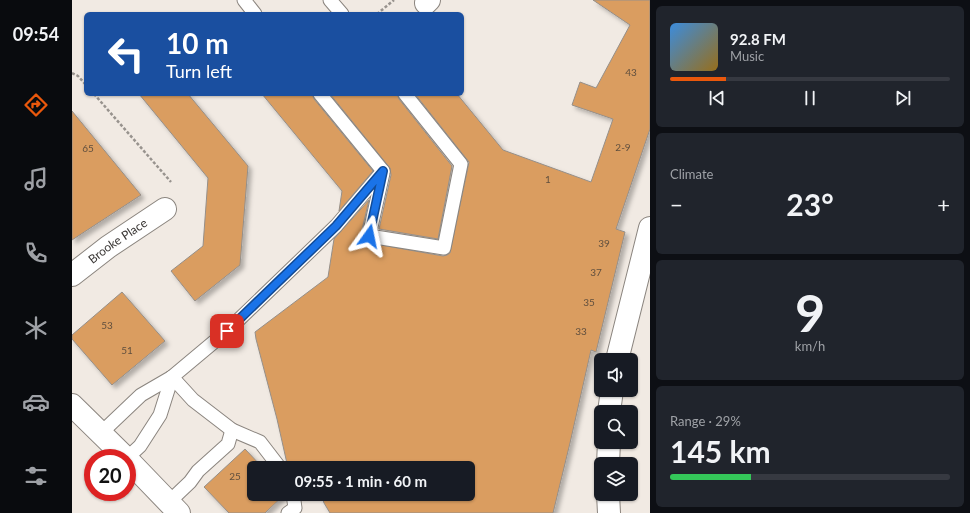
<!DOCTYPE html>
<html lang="en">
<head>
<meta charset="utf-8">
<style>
	body { margin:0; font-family:Lato,sans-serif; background:#20242c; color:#f1f3f6; height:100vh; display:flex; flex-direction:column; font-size:15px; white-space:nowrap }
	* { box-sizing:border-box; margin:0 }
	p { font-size:13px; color:#9ea1a6 }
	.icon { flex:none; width:22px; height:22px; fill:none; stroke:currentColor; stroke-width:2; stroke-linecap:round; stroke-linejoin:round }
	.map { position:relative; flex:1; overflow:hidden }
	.details { display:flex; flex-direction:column; gap:6px; padding:6px; background:#0d0f14; width:320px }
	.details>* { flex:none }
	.top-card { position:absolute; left:12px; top:12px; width:380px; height:84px; border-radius:6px; box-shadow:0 1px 3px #0004; background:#1a4fa0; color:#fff; overflow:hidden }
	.tools { position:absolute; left:522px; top:353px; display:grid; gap:8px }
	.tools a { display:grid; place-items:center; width:44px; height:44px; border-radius:6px; background:#171b24; box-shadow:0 1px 3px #0004; font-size:20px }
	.speed { position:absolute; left:12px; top:449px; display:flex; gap:8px; font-size:20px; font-weight:700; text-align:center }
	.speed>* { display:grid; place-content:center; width:52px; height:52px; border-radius:50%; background:#171b24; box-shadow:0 1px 3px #0004; line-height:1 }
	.speed .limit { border:6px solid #d22; background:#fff; color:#111 }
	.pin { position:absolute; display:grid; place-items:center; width:34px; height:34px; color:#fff; margin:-17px; border-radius:8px; box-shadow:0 2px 6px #0006 }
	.me { position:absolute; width:44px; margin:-22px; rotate:12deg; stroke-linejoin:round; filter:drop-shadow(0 0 3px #0008) }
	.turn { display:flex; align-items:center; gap:14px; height:84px; padding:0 16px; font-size:18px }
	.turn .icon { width:52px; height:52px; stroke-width:2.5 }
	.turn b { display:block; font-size:28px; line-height:34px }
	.big { font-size:30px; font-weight:700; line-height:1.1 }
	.details .tile { flex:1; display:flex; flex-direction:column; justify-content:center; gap:6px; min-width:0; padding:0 14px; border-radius:6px; background:#20242c }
	.details .dial { align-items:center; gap:0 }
	.dial b { font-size:52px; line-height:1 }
	.song { display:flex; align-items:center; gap:12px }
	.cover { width:48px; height:48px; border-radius:6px; background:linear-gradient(135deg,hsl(210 70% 55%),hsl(40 70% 35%)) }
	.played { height:4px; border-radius:2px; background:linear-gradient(90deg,#ea580c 20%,#363941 20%) }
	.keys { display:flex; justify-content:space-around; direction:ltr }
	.heat { display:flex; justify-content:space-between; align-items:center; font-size:22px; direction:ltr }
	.charge { height:6px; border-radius:3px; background:linear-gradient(90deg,#34c759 29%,#363941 0) }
	.trip { position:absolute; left:175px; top:461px; width:228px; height:40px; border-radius:6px; background:#171b24; box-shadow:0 1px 3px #0004; font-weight:700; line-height:40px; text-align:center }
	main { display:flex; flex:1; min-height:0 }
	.dock { display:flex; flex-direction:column; width:72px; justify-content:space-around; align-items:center; background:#090b0e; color:#9ea1a6 }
	.dock .icon { width:28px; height:28px }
	.dock .active { color:#ea580c }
	.dock b { font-size:18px; color:#f1f3f6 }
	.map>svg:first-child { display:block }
	.building { fill:#da9d61; stroke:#958f89; filter:url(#shadow) }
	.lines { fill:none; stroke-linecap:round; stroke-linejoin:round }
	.lane-casing { stroke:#8b857f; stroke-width:15 }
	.street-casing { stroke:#8b857f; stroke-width:24 }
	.secondary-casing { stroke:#8b857f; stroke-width:24 }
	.path { stroke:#98938e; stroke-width:2.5; stroke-dasharray:3 2; stroke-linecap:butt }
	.lane { stroke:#fff; stroke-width:13 }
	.street { stroke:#fff; stroke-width:22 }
	.secondary { stroke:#fff; stroke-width:22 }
	.route-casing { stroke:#114b97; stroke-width:10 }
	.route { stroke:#1a73e8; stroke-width:7 }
	.labels { text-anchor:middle; stroke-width:4; stroke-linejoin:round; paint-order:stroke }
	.number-label { font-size:10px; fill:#604f3e }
	.street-label { font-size:12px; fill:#383533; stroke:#f1eae3 }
</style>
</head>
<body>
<main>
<nav class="dock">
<b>09:54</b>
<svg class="icon active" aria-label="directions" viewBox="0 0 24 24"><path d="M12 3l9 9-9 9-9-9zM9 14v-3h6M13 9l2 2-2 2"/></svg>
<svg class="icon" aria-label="music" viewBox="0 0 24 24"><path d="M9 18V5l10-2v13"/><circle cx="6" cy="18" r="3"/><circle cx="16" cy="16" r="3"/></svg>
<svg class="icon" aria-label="phone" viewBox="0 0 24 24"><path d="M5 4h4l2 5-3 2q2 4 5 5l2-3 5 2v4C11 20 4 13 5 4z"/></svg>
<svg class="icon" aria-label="climate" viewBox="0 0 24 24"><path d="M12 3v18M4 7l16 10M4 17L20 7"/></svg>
<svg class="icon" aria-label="car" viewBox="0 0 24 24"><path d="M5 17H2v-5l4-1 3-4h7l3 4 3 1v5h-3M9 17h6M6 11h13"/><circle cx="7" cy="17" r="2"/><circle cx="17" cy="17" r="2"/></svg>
<svg class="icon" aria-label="filters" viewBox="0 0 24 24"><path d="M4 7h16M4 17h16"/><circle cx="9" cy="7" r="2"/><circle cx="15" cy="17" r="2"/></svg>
</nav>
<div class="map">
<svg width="578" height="513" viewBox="0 0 578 513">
	<defs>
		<filter id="shadow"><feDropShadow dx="3.5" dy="3.5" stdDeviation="2" flood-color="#0004"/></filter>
	</defs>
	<rect width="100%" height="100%" fill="#f1eae3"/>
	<g class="building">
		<polygon points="521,0 578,0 578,129 544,229 553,232 524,352 519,350 498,443 481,513 258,513 252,503 249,494 396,494 396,468 216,468 205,419 184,339 183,332 256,277 262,239 297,200 289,234 290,239 292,242 371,256 375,255 378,253 397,162 343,94 385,94 431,150 519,182 541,119 500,105 508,82 524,88 558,25"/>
		<polygon points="67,94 116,94 176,166 168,265 123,301 99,271 131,246 136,178"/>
		<polygon points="190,94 240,94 242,99 301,171 267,211 270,191"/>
		<polygon points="258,94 325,94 327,99 380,166 366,239 307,229 319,175 318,168"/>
		<polygon points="0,111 69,195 0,240"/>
		<polygon points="50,292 93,341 40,385 0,339 0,335"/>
		<polygon points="173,449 191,468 182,468 182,494 213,494 193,513 157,513 132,487"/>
	</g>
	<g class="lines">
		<g class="lane-casing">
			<g id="lane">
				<polyline points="172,0 183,14"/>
				<polyline points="258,0 270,14"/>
				<polyline points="248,94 311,171"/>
				<polyline points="311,173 297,236 372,248 389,164 333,94"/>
				<polyline points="100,377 121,400 160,430 188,442 208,468"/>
				<polyline points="29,433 69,395 100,377 155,331 264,226 311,171"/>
				<polyline points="55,458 68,446 88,415 100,377"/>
				<polyline points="97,502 118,482 126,471 156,444 160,430"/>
				<polyline points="216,513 223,508 221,494"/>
			</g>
		</g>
		<g class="street-casing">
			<g id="street">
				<polyline points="354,3 357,0"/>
				<path id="s1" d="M0,275l36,-28 57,-38"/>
			</g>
		</g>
		<g class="secondary-casing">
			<g id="secondary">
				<polyline points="545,360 578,228"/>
				<polyline points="0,405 54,458"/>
				<polyline points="537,412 540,390"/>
				<polyline points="55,459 107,513"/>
				<polyline points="536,464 537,442"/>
				<polyline points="536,494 537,513"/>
			</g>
		</g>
		<g class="path">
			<polyline points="305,14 322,0"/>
			<polyline points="0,73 6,76 14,85"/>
			<polyline points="22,94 99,182"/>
		</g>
		<use href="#lane" class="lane"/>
		<use href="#street" class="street"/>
		<use href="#secondary" class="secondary"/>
	</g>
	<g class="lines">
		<g class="route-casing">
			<polyline id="route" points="155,331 264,226 311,171 297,236"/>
		</g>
		<use href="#route" class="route"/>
	</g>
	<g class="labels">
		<g class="number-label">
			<text x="559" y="76">43</text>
			<text x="551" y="151">2-9</text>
			<text x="16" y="152">65</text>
			<text x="476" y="183">1</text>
			<text x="532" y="247">39</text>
			<text x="524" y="276">37</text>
			<text x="517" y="306">35</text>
			<text x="35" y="329">53</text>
			<text x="509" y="335">33</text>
			<text x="55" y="354">51</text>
			<text x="163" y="480">25</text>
		</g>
		<g class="street-label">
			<text dy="4" stroke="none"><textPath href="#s1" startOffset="57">Brooke Place</textPath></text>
		</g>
	</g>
</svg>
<div class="tools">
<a><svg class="icon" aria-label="sound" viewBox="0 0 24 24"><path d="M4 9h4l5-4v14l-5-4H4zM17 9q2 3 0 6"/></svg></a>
<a><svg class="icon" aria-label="search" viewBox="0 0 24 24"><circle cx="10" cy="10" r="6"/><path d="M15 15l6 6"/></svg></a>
<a><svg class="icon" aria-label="layers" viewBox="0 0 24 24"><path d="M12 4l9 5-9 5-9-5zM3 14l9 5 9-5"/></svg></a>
</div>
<div class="speed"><div class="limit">20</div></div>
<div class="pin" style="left:155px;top:331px;background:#d93025"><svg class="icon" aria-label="arrive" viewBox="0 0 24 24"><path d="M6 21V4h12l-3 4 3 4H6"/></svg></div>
<svg class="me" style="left:297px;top:236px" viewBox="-20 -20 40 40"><path d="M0-17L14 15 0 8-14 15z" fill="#1a73e8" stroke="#fff" stroke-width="4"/></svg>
<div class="trip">09:55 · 1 min · 60 m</div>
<div class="top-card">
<div class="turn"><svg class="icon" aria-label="left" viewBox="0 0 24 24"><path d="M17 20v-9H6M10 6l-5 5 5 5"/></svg><div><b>10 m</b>Turn left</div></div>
</div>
</div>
<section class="details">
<div class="tile">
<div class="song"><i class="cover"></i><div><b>92.8 FM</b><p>Music</p></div></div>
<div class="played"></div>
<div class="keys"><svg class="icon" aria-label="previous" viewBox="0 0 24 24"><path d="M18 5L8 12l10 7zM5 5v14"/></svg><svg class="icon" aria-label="pause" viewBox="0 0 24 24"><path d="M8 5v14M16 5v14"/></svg><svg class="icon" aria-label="next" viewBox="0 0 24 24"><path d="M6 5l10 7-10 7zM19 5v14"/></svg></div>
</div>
<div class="tile"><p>Climate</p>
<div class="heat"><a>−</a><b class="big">23°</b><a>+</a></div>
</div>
<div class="tile dial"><b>9</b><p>km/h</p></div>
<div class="tile"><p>Range · 29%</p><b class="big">145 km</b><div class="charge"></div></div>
</section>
</main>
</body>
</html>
